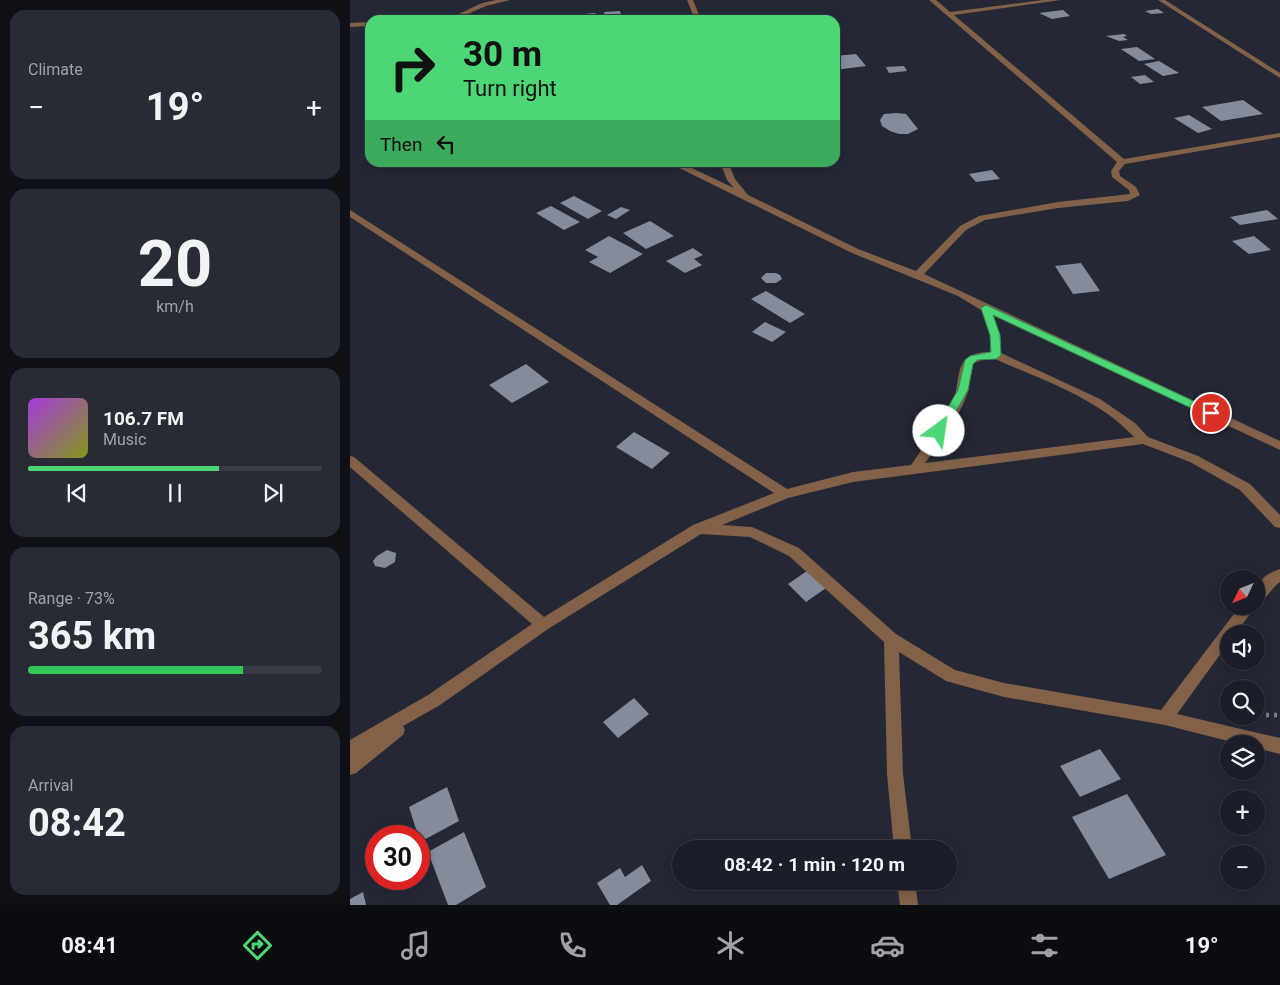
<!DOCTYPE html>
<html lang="en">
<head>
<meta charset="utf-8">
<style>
	body { margin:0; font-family:Roboto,sans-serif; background:#282b34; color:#f1f3f6; height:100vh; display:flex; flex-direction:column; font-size:19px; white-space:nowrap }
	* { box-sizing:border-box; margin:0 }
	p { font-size:16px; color:#a0a2a8 }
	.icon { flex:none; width:28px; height:28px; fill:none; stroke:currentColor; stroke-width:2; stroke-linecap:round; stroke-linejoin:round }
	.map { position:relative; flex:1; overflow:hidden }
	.details { display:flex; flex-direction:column; gap:10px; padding:10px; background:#0f1016; width:350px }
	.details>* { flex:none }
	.guide { position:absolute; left:15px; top:15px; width:475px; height:152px; border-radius:15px; box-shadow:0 2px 8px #0003,0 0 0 1px #393c45; background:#4cd676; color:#111; overflow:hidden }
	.needle { width:32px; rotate:227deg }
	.tools { position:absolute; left:870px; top:570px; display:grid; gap:10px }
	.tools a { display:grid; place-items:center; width:45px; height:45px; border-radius:50%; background:#1b1e28; box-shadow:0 2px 8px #0003,0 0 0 1px #393c45; font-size:25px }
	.speed { position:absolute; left:15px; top:825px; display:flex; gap:10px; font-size:25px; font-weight:700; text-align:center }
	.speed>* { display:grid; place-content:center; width:65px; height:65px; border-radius:50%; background:#1b1e28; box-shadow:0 2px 8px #0003,0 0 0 1px #393c45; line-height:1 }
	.speed .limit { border:8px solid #d22; background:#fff; color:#111 }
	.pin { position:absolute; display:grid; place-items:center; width:42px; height:42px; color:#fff; margin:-21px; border:2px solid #fff; border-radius:50%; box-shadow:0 1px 5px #0007 }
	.me { position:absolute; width:55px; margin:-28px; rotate:31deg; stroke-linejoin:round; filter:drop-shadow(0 0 4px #0008) }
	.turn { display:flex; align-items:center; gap:18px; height:105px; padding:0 15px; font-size:22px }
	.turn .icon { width:65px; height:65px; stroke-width:2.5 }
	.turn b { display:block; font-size:35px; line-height:42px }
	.then { display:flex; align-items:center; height:48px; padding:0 15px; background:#0003; gap:10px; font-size:19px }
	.big { font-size:38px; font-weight:700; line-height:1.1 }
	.details .tile { flex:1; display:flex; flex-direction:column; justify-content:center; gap:8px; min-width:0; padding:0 18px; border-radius:15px; background:#282b34 }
	.details .dial { align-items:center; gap:0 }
	.dial b { font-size:65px; line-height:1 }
	.song { display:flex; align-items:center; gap:15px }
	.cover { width:60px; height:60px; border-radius:8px; background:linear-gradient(135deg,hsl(280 70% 55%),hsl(70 70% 35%)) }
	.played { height:5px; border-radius:2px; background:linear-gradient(90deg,#4cd676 65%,#393c45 65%) }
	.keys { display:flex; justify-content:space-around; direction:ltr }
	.heat { display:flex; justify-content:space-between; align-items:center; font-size:28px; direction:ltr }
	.charge { height:8px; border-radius:4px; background:linear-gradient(90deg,#34c759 73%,#393c45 0) }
	.trip { position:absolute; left:322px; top:840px; width:285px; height:50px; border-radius:25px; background:#1b1e28; box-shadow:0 2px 8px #0003,0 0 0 1px #393c45; font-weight:700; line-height:50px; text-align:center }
	.tabs { display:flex; height:80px; justify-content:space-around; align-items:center; background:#0b0c10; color:#a0a2a8 }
	.tabs .icon { width:35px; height:35px }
	.tabs .active { color:#4cd676 }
	.tabs b { font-size:22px; color:#f1f3f6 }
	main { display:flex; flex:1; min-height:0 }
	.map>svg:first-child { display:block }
	.building { fill:#868b9b }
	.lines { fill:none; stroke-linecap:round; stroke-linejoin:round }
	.path { stroke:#797d88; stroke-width:4.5; stroke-dasharray:3 5; stroke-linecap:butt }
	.minor { fill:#826148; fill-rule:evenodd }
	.route { fill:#4cd676; stroke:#318b4d }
</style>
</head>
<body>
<main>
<section class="details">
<div class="tile"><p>Climate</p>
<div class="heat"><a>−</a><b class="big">19°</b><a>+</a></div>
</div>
<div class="tile dial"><b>20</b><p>km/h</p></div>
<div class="tile">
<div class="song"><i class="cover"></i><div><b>106.7 FM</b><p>Music</p></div></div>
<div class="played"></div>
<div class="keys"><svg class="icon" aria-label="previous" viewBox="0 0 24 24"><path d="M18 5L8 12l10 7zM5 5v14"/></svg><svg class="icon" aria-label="pause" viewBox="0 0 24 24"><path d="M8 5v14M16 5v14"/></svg><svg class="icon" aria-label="next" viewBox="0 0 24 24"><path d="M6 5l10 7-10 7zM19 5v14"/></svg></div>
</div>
<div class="tile"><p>Range · 73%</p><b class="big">365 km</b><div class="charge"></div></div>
<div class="tile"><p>Arrival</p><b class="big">08:42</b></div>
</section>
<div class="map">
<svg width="930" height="905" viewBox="0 0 930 905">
	<rect width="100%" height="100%" fill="#242835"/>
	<g class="building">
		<polygon points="808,9 814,13 801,14 795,11"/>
		<polygon points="713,10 720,16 702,19 689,13"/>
		<polygon points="270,11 271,15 255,16 254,12"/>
		<polygon points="245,13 248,20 226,20 224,15"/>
		<polygon points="774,34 777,36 773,37 778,40 769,41 756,36"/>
		<polygon points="787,47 805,59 789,61 771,49"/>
		<polygon points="506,54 516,66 485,70 485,56"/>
		<polygon points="809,61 829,73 813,76 794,64"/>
		<polygon points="554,66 557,71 539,73 536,67"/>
		<polygon points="795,75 804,82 790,84 781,77"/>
		<polygon points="893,100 913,114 871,121 852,107"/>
		<polygon points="546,113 556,114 568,129 558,134 549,134 540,131 532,126 530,120 534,114"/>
		<polygon points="839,115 862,129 848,133 824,118"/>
		<polygon points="642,170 650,179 626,182 619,174"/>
		<polygon points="224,196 252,211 238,219 210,203"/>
		<polygon points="201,206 230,222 214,230 186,213"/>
		<polygon points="271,207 280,210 266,219 257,215"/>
		<polygon points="917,210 928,219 890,225 880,217"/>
		<polygon points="300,221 324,236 296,249 273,233"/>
		<polygon points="259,236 293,254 260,273 239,262 248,257 235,250"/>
		<polygon points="904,236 921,250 899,254 882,241"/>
		<polygon points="343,248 353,255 344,259 352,265 335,273 316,261"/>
		<polygon points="731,263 750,291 723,294 705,266"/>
		<polygon points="416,273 426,273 430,275 432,279 426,283 416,283 411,278"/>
		<polygon points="416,291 455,314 440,323 401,299"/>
		<polygon points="415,322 436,332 422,342 402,332"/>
		<polygon points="176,364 199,382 162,403 139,385"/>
		<polygon points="284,432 320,453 302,469 266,447"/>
		<polygon points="37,550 46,553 45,562 35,568 25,566 23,561 27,556"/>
		<polygon points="457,571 476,588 456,602 438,584"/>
		<polygon points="284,698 299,714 268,738 253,722"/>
		<polygon points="750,749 771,779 730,797 710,766"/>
		<polygon points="97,787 109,821 70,842 59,807"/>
		<polygon points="777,794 816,855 759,879 722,817"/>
		<polygon points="114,832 136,887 106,905 98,905 78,852"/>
		<polygon points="292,865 301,881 267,905 260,905 247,883 270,868 275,877"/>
		<polygon points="13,892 16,905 0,905 0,899"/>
	</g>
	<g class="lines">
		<polyline class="path" points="908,715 930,715"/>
		<g class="minor">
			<polygon points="146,0 160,0 136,6 104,20 96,20 132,3"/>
			<polygon points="337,0 343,0 351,20 345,20"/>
			<path d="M579,0h7l14,12 93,-12h18l-107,15 170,144 156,-26v4l-155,27 -6,7 1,5 16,11 4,8 -12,6 -70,7 -73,12 -19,10 -42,44 356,167v9l-286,-134 6,19 1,18 99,46 35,24 13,14 50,19 52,28 30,31v13l-5,-1 -35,-37 -50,-28 -47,-18 -290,38 -65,16 -66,27 30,2 47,21 97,86 59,36 49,13 157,27 79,-104h16l-21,28h-6v8l-52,72 103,24v16l-24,-6v-4h-16l-75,-19 -161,-28 -58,-16 -47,-29 4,122 9,75h-18l-7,-75 -3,-132 -95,-86 -39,-19 -49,-3 -153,95 -108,76 -37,21 2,4 -2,5 -47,38 -6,2v-35l78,-45 104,-71 -182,-157v-11l4,1 190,160 149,-92 81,-32 -424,-276v-7l437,279 66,-17 58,-7c14,-21 31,-41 42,-65 6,-12 3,-30 12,-40 6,-7 17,-8 25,-8v-17l-9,-25 -23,-14 -106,-43 -185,-91h12l55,26 -7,-8 -7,-18h8l7,17 13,16 110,54 58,22 44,-45 19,-10 79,-14 72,-8 -1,-4 -17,-13 -1,-6 6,-9zM633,359h12c47,21 103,39 139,78l-209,26c16,-22 34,-45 43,-71 3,-9 2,-19 5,-28z"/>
			<polygon points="808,0 815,0 930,73 930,78"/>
			<polygon points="20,22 20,26 0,27 0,23"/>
			<path d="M930,569v13c-9,6 -13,18 -24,22 0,-20 4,-28 24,-35z"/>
			<polygon points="547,881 565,881 568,905 550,905"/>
		</g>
	</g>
	<polygon class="route" points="636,305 865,411 867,413 861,417 858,416 643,315 650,335 651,355 646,359 627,360 623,364 618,390 593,434 585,434 584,431 608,390 615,360 620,356 641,352 640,335 631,308"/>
</svg>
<div class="tools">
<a><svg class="needle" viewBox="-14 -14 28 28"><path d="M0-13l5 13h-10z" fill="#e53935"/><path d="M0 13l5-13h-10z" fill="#a0a2a8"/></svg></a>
<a><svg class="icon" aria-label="sound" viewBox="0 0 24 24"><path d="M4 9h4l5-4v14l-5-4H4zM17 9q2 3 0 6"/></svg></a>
<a><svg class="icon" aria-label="search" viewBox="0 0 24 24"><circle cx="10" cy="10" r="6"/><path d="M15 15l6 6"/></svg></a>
<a><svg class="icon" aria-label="layers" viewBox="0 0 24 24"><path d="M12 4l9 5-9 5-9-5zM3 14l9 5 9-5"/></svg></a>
<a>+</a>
<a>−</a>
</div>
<div class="speed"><div class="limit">30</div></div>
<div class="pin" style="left:861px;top:413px;background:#d93025"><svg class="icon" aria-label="arrive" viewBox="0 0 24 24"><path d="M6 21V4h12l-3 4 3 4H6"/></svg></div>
<svg class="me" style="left:589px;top:431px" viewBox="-20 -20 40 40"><circle r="19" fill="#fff"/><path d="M0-13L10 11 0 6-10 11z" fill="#4cd676"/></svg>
<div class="trip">08:42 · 1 min · 120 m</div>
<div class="guide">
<div class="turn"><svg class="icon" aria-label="right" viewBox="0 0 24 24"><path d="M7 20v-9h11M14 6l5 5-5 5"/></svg><div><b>30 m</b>Turn right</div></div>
<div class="then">Then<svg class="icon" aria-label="left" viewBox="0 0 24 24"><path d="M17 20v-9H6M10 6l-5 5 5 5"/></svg></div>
</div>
</div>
</main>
<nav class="tabs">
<b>08:41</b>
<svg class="icon active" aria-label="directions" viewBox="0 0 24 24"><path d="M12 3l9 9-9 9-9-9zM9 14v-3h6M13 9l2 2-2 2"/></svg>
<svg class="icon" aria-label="music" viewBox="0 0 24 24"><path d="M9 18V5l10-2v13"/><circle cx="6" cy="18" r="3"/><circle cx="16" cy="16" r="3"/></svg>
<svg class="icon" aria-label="phone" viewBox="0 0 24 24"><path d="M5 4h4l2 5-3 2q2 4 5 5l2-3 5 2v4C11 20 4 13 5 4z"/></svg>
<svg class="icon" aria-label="climate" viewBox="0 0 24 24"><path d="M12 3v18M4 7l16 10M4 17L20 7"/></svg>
<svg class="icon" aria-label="car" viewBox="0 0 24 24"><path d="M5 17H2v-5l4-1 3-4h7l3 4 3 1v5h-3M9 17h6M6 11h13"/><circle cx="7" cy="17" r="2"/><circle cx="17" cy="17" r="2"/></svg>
<svg class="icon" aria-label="filters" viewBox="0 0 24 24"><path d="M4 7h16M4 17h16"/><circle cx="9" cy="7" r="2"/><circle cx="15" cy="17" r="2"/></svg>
<b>19°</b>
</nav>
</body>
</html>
